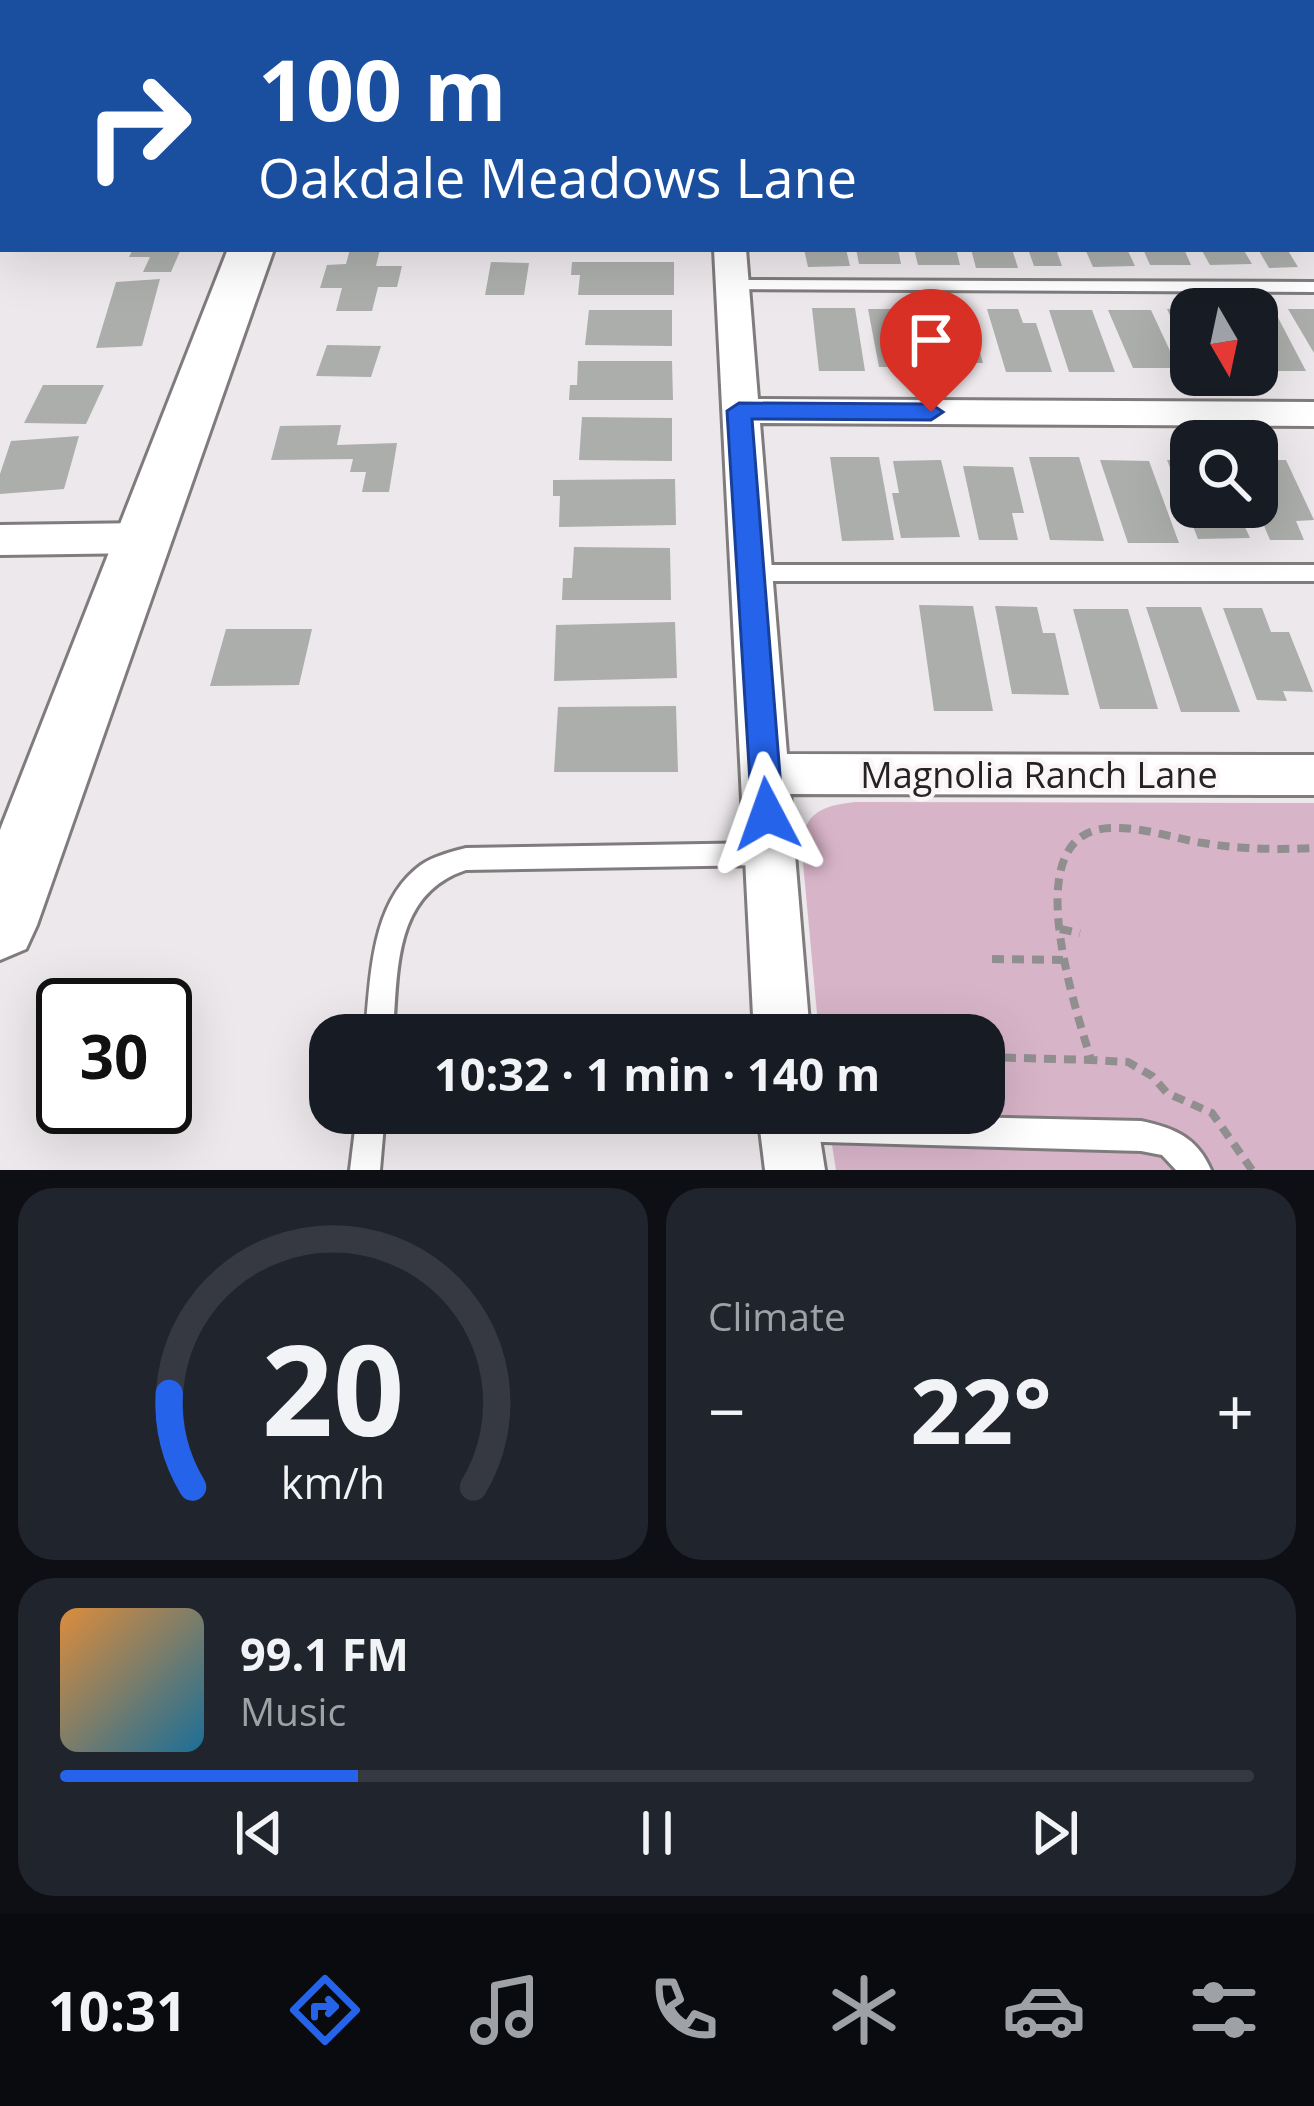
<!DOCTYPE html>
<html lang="en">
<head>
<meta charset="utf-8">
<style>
	body { margin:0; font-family:"Open Sans",sans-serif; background:#20242c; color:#f1f3f6; height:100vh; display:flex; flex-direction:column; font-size:45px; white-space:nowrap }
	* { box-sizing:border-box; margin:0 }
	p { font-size:39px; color:#9ea1a6 }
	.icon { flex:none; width:66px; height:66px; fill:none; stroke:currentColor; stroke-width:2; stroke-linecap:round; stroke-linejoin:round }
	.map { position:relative; height:1170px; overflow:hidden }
	.drawer { display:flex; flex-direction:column; gap:18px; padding:18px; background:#0d0f14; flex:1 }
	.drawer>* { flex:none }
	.hud { position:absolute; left:0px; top:0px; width:1314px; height:252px; box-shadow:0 12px 48px #0002; background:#1a4fa0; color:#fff; overflow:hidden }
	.needle { width:78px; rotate:171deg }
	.fabs { position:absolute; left:1170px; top:288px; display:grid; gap:24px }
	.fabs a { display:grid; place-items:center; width:108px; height:108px; border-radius:24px; background:#171b24; box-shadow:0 12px 48px #0002; font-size:60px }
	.speed { position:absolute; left:36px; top:978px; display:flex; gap:24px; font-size:60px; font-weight:700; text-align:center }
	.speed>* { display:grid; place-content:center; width:156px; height:156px; border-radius:50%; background:#171b24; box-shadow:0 12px 48px #0002; line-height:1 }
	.speed .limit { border:6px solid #111; border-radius:18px; background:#fff; color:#111 }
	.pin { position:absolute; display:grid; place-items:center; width:102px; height:102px; color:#fff; margin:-123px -51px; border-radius:50% 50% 50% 0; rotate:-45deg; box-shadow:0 0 12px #0007 }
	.pin .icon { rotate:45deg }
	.me { position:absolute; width:132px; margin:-66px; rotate:356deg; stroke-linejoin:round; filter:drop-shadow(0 0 9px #0008) }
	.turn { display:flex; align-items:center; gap:42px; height:252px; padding:0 60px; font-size:54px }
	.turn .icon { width:156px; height:156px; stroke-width:2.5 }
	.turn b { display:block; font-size:84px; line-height:102px }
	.big { font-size:90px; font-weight:700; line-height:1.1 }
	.drawer .card { flex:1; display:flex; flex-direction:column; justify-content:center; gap:18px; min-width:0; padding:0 42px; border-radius:36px; background:#20242c }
	.drawer .dial { align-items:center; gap:0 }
	.dial svg { height:312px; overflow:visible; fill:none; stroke:#363941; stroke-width:7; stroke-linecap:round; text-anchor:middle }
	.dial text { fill:#f1f3f6; stroke:none }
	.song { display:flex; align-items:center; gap:36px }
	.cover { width:144px; height:144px; border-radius:18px; background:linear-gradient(135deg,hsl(30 70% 55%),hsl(200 70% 35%)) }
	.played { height:12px; border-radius:6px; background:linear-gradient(90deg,#2563eb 25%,#363941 25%) }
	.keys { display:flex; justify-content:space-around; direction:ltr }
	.heat { display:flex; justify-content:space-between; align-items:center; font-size:66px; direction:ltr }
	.drawer .tiles { flex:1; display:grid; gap:18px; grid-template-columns:1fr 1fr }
	.card:last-child { grid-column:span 2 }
	.trip { position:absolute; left:309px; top:1014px; width:696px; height:120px; border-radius:36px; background:#171b24; box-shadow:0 12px 48px #0002; font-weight:700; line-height:120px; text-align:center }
	.tabs { display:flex; height:192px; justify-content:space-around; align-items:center; background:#090b0e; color:#9ea1a6 }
	.tabs .icon { width:84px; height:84px }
	.tabs .current { color:#2563eb }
	.tabs b { font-size:54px; color:#f1f3f6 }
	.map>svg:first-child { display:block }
	.green { fill:#d8b4c8 }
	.building { fill:#abaeab }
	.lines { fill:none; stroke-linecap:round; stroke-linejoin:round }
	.service-casing { stroke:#807c7e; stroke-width:6 }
	.minor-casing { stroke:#807c7e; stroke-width:6 }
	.secondary-casing { stroke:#807c7e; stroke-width:6 }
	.path { stroke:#918e90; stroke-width:8; stroke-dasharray:12 8; stroke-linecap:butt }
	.service { fill:#fff; fill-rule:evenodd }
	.minor { fill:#fff; fill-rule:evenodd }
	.secondary { fill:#fff; fill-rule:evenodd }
	.route { fill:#2563eb; stroke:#184099; stroke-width:3 }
	.labels { text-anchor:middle; stroke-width:9; stroke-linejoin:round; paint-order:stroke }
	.street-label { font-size:36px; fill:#242223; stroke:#faf6f8 }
</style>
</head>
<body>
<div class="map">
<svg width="1314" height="1170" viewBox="0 0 1314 1170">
	<rect width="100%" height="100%" fill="#ece8eb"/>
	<path class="green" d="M855,802l459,1v367h-478l-9,-57h157v-78h-165l-18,-194c7,-32 25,-35 54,-39z"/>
	<g class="building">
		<polygon points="133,249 181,249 171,272 143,272 150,257 129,257"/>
		<polygon points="350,249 380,249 376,266 402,266 397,287 378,287 372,311 336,311 342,288 320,288 327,265 346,264"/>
		<polygon points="804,249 846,249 850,266 808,267"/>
		<polygon points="856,249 898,249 901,264 859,264"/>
		<polygon points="914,249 956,249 960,265 918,265"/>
		<polygon points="971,249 1012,249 1018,268 976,268"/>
		<polygon points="1028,249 1056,249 1062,266 1034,266"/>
		<polygon points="1085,249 1127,249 1135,266 1093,267"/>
		<polygon points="1143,249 1184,249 1191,265 1150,265"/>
		<polygon points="1201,249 1243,249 1252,264 1210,265"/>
		<polygon points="1258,249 1287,249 1298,267 1269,268"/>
		<polygon points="491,262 529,263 524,295 485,295"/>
		<polygon points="572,262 674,262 674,295 578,295 580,275 571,275"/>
		<polygon points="160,279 142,346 96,348 116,282"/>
		<polygon points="812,308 855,308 865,371 819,371"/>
		<polygon points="925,308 959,308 963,325 972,325 983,363 938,363"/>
		<polygon points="1191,308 1191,360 1167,309"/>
		<polygon points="868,309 912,309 924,367 879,367"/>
		<polygon points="987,309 1018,309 1023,323 1036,323 1052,372 1006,372"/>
		<polygon points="1288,309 1314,309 1314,353"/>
		<polygon points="589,310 672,310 672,346 585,345"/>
		<polygon points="1049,310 1092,310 1115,372 1069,372"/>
		<polygon points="1108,310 1151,310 1178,368 1133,368"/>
		<polygon points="1257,310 1274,310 1306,371 1261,371"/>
		<polygon points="327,345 381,346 371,377 316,376"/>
		<polygon points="578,361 672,361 673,400 569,400 570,385 577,385"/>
		<polygon points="43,385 104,385 86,424 24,423"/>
		<polygon points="582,417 672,418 672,461 579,460"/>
		<polygon points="341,425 337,445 397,443 389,492 362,492 366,472 350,472 353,459 271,460 280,426"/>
		<polygon points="79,436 64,489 0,494 0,474 11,441"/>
		<polygon points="830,457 879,457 894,540 842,541"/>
		<polygon points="1029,457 1079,457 1104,541 1050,540"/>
		<polygon points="941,460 960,537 901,538 892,493 899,493 893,461"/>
		<polygon points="1100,460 1149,461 1179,543 1128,543"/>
		<polygon points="1167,460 1191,460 1191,507 1236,507 1250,538 1198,539"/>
		<polygon points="1257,460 1286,460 1314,520 1296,521 1304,540 1270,540 1257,509"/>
		<polygon points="963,466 1013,467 1024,513 1012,513 1018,540 979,540"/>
		<polygon points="675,479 676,525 559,527 560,496 553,496 553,480"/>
		<polygon points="574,547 670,548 671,600 562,600 563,578 572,578"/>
		<polygon points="919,605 973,606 993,711 934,711"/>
		<polygon points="995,606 1037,607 1043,633 1055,633 1069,695 1012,694"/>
		<polygon points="1146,607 1201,607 1240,712 1181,712"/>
		<polygon points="1223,608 1262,608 1271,632 1289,632 1313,692 1283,691 1287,701 1257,700"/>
		<polygon points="1073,609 1128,609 1158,709 1100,709"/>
		<polygon points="675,622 677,678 554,681 556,625"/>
		<polygon points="226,629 312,629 299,685 210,686"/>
		<polygon points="676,706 678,772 554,772 558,707"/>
	</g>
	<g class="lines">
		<g class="service-casing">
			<g id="service">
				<polygon points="732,280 1314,282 1314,292 726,289 726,281"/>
				<polygon points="752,565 1314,565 1314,581 752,581 742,573"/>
				<path d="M770,843l9,3 3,8 -3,8 -9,3 -304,5c-73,24 -68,101 -73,165h-28c6,-56 5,-133 56,-170 13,-9 30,-13 45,-17z"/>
				<polygon points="357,1113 385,1113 380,1170 350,1170"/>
				<path d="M788,1113l353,8c33,7 56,16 70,49h-35l-14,-15 -21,-4 -352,-10 -10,-4 -4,-10 4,-10z"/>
			</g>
		</g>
		<g class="minor-casing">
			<g id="minor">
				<polygon points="251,0 275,0 276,3 252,3"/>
				<polygon points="1236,0 1263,0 1265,3 1238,3"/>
				<polygon points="1311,33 1314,34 1314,51 1311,50"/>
				<rect x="1311" y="172" width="3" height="18"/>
				<polygon points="714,249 746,249 758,399 1314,402 1314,426 760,423 787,754 1314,755 1314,795 790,794 810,1035 754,1035"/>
				<polygon points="146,523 160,528 166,538 160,548 146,553 0,555 0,525"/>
				<polygon points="758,1113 816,1113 825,1170 765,1170"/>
			</g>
		</g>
		<g class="secondary-casing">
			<g id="secondary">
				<polygon points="325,0 361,0 324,3"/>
				<polygon points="228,249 274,249 37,925 26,949 0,960 0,830"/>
			</g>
		</g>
		<g class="path">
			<polyline points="1060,929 1080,933"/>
			<polyline points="992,959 1063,960"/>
			<polyline points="984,1057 1091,1060"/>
			<path d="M1252,1170l-40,-57 -45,-20 -15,-17 -24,-14 -37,-2c-16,-54 -77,-231 21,-232 31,-1 61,10 91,15 37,6 74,7 111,5"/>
		</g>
		<use href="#service" class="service"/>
		<use href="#minor" class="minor"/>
		<use href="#secondary" class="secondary"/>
	</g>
	<polygon class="route" points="739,403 931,404 943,412 931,420 752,419 783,814 779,824 767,828 756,824 752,814 727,411"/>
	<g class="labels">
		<g class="street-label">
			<text x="1039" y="788">Magnolia Ranch Lane</text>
		</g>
	</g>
</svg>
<div class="fabs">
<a><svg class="needle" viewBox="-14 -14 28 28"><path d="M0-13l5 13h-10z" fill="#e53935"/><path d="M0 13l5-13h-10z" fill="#9ea1a6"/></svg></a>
<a><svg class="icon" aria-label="search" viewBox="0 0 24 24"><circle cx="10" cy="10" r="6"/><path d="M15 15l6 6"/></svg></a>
</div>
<div class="speed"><div class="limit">30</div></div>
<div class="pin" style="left:931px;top:412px;background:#d93025"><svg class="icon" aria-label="arrive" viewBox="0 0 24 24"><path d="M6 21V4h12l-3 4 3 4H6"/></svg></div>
<svg class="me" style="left:767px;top:814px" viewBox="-20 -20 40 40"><path d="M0-17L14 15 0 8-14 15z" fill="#2563eb" stroke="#fff" stroke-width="4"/></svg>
<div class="trip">10:32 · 1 min · 140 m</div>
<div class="hud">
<div class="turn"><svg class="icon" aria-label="right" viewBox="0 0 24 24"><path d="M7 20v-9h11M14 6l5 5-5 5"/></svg><div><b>100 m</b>Oakdale Meadows Lane</div></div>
</div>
</div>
<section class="drawer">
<div class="tiles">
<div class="card dial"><svg viewBox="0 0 100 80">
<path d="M14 69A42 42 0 1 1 86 69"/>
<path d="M14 69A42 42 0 0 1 8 45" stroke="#2563eb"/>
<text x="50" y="56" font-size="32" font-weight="700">20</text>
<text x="50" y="72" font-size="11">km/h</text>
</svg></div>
<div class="card"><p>Climate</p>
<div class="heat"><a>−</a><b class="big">22°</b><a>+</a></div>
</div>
<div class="card">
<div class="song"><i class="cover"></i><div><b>99.1 FM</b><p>Music</p></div></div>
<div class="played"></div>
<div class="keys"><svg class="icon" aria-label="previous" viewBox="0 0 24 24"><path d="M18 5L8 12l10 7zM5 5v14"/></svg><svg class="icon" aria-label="pause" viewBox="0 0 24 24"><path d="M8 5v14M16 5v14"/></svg><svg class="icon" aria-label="next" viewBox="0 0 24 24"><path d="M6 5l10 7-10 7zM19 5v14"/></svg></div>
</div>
</div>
</section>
<nav class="tabs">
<b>10:31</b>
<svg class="icon current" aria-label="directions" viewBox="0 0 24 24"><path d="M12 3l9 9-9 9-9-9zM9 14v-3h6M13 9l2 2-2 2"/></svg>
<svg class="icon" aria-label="music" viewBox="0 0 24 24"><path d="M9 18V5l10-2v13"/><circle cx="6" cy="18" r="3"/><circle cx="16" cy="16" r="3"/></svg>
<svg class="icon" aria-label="phone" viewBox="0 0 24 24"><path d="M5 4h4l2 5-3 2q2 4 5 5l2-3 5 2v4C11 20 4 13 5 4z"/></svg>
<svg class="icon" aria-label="climate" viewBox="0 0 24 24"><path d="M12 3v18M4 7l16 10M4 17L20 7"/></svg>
<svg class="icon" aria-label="car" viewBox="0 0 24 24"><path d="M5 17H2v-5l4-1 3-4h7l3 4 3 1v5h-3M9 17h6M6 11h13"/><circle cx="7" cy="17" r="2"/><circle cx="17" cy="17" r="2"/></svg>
<svg class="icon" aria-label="filters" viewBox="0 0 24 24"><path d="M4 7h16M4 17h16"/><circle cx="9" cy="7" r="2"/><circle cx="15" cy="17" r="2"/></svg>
</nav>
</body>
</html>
